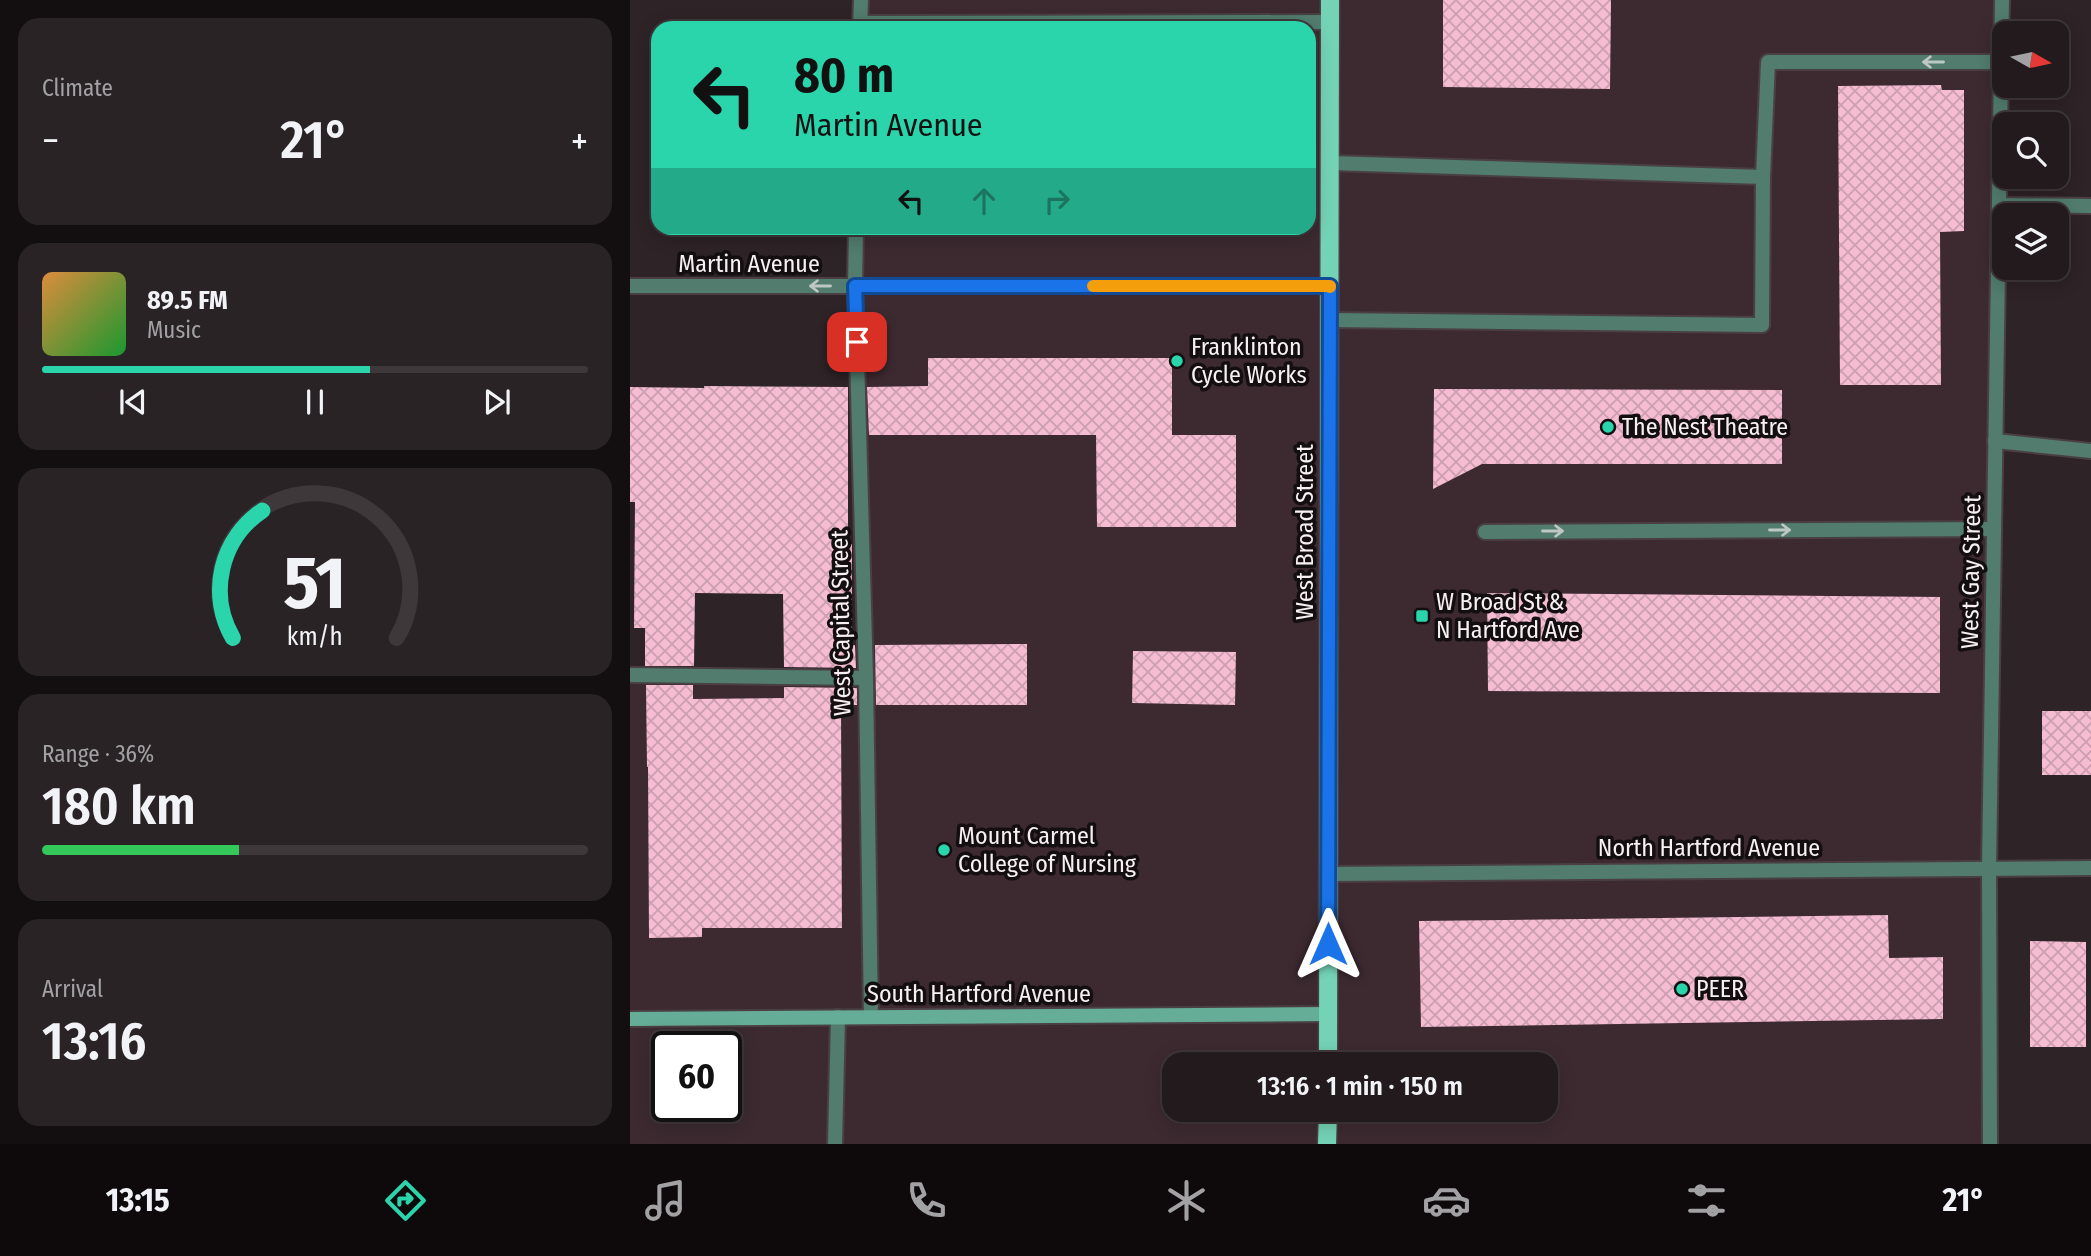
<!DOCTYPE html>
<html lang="en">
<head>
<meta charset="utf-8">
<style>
	body { margin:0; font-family:"Fira Sans Condensed",sans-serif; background:#2a2326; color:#f1f3f6; height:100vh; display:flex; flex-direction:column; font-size:26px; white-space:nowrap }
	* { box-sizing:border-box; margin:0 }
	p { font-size:23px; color:#a2a1a4 }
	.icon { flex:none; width:38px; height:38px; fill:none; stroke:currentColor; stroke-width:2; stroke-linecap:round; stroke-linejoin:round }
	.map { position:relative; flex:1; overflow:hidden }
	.sheet { display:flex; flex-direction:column; gap:18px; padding:18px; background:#130e10; width:630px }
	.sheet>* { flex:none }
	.hud { position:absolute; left:21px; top:21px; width:665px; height:214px; border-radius:21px; box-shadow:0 4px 18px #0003,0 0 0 2px #3f383b; background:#2bd5ac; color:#111; overflow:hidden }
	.needle { width:46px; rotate:99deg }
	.controls { position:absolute; left:1362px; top:21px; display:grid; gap:14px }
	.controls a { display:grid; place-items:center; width:77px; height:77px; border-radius:14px; background:#221a1d; box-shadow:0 4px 18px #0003,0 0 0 2px #3f383b; font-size:35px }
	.speed { position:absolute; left:21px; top:1031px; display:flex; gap:14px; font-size:35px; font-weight:700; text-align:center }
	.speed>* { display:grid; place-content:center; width:91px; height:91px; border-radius:50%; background:#221a1d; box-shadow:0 4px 18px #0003,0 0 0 2px #3f383b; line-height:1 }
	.speed .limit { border:4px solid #111; border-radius:10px; background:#fff; color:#111 }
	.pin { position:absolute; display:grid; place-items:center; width:60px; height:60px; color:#fff; margin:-30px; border-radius:14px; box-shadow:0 4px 10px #0006 }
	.me { position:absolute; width:77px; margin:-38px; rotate:0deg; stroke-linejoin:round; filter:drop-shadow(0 0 5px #0008) }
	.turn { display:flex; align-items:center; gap:24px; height:147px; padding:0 28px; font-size:32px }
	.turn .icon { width:91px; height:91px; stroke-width:2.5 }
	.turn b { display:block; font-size:49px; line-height:60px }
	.lanes { display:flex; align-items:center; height:66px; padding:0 28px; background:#0003; justify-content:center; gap:35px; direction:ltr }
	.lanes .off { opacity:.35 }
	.big { font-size:52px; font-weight:600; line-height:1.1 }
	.sheet .tile { flex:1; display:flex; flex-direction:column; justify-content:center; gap:10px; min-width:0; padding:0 24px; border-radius:21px; background:#2a2326 }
	.sheet .dial { align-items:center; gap:0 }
	.dial svg { height:182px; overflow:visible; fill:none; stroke:#3f383b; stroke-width:7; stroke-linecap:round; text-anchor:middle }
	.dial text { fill:#f1f3f6; stroke:none }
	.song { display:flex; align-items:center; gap:21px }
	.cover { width:84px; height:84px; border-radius:10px; background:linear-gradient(135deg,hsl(30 70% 55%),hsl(130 70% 35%)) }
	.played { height:7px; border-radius:4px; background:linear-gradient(90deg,#2bd5ac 60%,#3f383b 60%) }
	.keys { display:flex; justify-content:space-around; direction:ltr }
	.heat { display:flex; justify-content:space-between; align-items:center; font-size:38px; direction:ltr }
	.charge { height:10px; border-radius:5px; background:linear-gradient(90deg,#34c759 36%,#3f383b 0) }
	.trip { position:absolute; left:532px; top:1052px; width:396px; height:70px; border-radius:21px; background:#221a1d; box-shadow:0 4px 18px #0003,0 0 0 2px #3f383b; font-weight:600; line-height:70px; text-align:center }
	.tabs { display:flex; height:112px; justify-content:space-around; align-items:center; background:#0e0a0c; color:#a2a1a4 }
	.tabs .icon { width:49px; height:49px }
	.tabs .on { color:#2bd5ac }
	.tabs b { font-size:32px; color:#f1f3f6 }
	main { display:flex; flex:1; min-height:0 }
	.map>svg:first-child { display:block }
	.built { fill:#3d2a31; fill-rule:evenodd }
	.building { fill:url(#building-cross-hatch) }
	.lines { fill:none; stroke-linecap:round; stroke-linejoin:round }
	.lane-casing { stroke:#4a4043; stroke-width:18 }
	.street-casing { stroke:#4a4043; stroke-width:18 }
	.secondary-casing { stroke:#4a4043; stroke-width:18 }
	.primary-casing { stroke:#4a4043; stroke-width:21 }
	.lane { stroke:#517c6e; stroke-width:14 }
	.street { stroke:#517c6e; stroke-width:14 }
	.secondary { stroke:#65ad96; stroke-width:14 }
	.primary { stroke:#74d3b5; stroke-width:18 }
	.oneway { stroke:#bec7c4 }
	.route-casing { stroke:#114b97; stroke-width:18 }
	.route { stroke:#1a73e8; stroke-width:12 }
	.slow { stroke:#f59e0b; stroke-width:12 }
	.poi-dot { fill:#2bd5ac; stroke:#130e10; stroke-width:2.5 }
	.labels { text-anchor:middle; stroke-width:7; stroke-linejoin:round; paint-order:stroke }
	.street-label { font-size:24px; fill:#f8eff2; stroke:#130e10 }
	.poi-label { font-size:24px; fill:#f8eff2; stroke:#130e10; text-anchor:start }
</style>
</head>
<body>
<main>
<section class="sheet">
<div class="tile"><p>Climate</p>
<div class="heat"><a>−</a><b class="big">21°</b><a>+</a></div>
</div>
<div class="tile">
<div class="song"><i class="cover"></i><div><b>89.5 FM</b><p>Music</p></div></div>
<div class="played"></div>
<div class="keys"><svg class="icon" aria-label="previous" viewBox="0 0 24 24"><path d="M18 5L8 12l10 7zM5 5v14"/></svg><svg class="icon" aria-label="pause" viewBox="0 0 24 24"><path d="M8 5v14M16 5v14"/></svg><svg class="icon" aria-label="next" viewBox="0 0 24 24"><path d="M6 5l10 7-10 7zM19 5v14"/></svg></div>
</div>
<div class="tile dial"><svg viewBox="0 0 100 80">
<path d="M14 69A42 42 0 1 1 86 69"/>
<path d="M14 69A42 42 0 0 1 27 13" stroke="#2bd5ac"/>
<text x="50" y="56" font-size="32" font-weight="700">51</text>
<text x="50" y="72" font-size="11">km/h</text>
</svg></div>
<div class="tile"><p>Range · 36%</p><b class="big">180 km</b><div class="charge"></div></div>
<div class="tile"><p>Arrival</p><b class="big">13:16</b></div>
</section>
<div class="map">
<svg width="1461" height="1144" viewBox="0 0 1461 1144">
	<defs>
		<pattern id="building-cross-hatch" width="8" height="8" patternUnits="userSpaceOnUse" patternTransform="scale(1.75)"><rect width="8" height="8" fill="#f6bcd2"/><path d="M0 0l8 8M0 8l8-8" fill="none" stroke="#cb9fb0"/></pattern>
	</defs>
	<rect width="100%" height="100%" fill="#2e2327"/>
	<path class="built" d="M231,0h1141l-12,1144h-1360v-469l235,3 -9,-450h453v-200h-449zM37,1046h59v60h-59zM544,1064h371v46h-371z"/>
	<g class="building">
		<polygon points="813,0 981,0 980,89 813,87"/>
		<polygon points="1311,85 1312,90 1334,90 1334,231 1310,232 1311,385 1210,385 1208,86"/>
		<polygon points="298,358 542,358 542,435 606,435 606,527 467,527 466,435 239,435 237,387 298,386"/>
		<polygon points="74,386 218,387 218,544 222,544 222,645 225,645 226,668 154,667 153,594 65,593 64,666 15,666 15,628 4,628 5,502 0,502 0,387 74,388"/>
		<polygon points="804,389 1152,390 1152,464 852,464 803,489"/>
		<polygon points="857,593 1310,597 1310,693 858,691"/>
		<polygon points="397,644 397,705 246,705 245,645"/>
		<polygon points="503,651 606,652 605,705 502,703"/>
		<polygon points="16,685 63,685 63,699 154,698 154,687 227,688 227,705 211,705 212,928 72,928 72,937 19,938 18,767 17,767"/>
		<rect x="1412" y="711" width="49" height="64"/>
		<polygon points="1258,915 1259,958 1313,957 1313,1019 791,1027 789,921"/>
		<polygon points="1400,941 1456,942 1456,1047 1400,1047"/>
	</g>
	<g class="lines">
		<g class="lane-casing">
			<g id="lane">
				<polyline points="230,23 700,22"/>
				<polyline points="230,28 231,0"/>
				<polyline points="701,163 1133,177"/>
				<polyline points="1369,205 1461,206"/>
				<polyline points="226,228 225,286 236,678 241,1017"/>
				<polyline points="700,320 1132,325 1133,177 1138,62 1371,62"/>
				<polyline points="1365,441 1461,451"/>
				<polyline points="855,532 1364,529"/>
				<polyline points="0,675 236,678"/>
				<polyline points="205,1144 208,1017"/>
				<polyline points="1360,1144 1359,869 1372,0"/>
			</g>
		</g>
		<g class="street-casing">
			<g id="street">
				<polyline points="0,286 700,286"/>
				<polyline points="698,874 1461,868"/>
			</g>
		</g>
		<g class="secondary-casing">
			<polyline id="secondary" points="0,1019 698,1014"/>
		</g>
		<g class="primary-casing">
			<g id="primary">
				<polyline points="698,1064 700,0"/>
				<polyline points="697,1144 698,1110"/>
			</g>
		</g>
		<use href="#lane" class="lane"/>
		<use href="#street" class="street"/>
		<use href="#secondary" class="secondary"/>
		<use href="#primary" class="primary"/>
	</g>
	<defs><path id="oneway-shaft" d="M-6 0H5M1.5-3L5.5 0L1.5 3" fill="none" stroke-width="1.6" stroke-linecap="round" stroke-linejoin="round" transform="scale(1.75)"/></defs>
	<g class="oneway">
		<use href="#oneway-shaft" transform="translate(1303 62) rotate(-180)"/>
		<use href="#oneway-shaft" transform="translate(190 286) rotate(180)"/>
		<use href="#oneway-shaft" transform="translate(1150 530)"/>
		<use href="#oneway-shaft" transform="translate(923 531)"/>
	</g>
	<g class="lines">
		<g class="route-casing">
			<polyline id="route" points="227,342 225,286 700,286 698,944"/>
		</g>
		<use href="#route" class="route"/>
		<polyline class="slow" points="463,286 700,286 700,287"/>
	</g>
	<g class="poi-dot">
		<circle cx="547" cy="361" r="7"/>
		<circle cx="978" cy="427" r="7"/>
		<rect x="785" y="609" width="14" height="14" rx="3.5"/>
		<circle cx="314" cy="850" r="7"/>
		<circle cx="1052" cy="989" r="7"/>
	</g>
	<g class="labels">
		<g class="street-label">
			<text x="119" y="272">Martin Avenue</text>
			<text transform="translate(675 532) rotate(-90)" y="8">West Broad Street</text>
			<text transform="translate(1341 572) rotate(-89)" y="8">West Gay Street</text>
			<text transform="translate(211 623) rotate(-91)" y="8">West Capital Street</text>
			<text x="1079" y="856">North Hartford Avenue</text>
			<text x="349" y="1002">South Hartford Avenue</text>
		</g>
		<g class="poi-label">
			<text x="561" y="355">Franklinton<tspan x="561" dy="28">Cycle Works</tspan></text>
			<text x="992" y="435">The Nest Theatre</text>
			<text x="806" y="610">W Broad St &amp;<tspan x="806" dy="28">N Hartford Ave</tspan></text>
			<text x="328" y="844">Mount Carmel<tspan x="328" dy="28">College of Nursing</tspan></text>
			<text x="1066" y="997">PEER</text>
		</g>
	</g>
</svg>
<div class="controls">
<a><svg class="needle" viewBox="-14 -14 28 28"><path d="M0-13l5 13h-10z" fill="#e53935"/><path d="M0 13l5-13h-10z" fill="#a2a1a4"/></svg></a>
<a><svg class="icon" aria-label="search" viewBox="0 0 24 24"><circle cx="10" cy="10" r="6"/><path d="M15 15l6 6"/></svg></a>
<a><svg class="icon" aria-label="layers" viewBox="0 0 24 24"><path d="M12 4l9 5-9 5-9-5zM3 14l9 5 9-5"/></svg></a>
</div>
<div class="speed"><div class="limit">60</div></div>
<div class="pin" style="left:227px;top:342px;background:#d93025"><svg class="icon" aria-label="arrive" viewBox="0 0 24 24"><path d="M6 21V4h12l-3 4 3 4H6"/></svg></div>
<svg class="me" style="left:698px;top:944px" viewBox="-20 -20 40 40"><path d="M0-17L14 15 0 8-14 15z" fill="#1a73e8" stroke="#fff" stroke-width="4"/></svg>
<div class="trip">13:16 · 1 min · 150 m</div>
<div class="hud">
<div class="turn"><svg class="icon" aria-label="left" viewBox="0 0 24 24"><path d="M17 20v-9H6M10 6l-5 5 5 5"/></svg><div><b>80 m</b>Martin Avenue</div></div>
<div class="lanes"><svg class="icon" aria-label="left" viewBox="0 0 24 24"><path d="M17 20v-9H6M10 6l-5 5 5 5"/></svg><svg class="icon off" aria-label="ahead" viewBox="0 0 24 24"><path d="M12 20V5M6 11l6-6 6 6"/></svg><svg class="icon off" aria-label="right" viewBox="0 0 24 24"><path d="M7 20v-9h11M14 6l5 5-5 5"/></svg></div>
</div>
</div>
</main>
<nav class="tabs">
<b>13:15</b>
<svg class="icon on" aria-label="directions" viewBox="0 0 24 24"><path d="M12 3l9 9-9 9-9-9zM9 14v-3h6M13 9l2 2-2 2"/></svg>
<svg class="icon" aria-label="music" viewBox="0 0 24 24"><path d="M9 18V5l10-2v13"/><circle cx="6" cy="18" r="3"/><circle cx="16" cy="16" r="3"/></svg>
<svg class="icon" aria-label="phone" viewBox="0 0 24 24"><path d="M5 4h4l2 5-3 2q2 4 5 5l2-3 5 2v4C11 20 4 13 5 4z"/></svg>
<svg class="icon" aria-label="climate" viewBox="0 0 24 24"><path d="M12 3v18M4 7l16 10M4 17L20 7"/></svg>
<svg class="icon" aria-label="car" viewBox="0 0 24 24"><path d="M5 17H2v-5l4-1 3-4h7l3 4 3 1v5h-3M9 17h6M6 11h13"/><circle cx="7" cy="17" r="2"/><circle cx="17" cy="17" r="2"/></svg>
<svg class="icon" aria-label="filters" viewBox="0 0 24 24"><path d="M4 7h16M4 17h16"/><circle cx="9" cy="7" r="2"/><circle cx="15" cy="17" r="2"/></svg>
<b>21°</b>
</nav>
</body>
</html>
